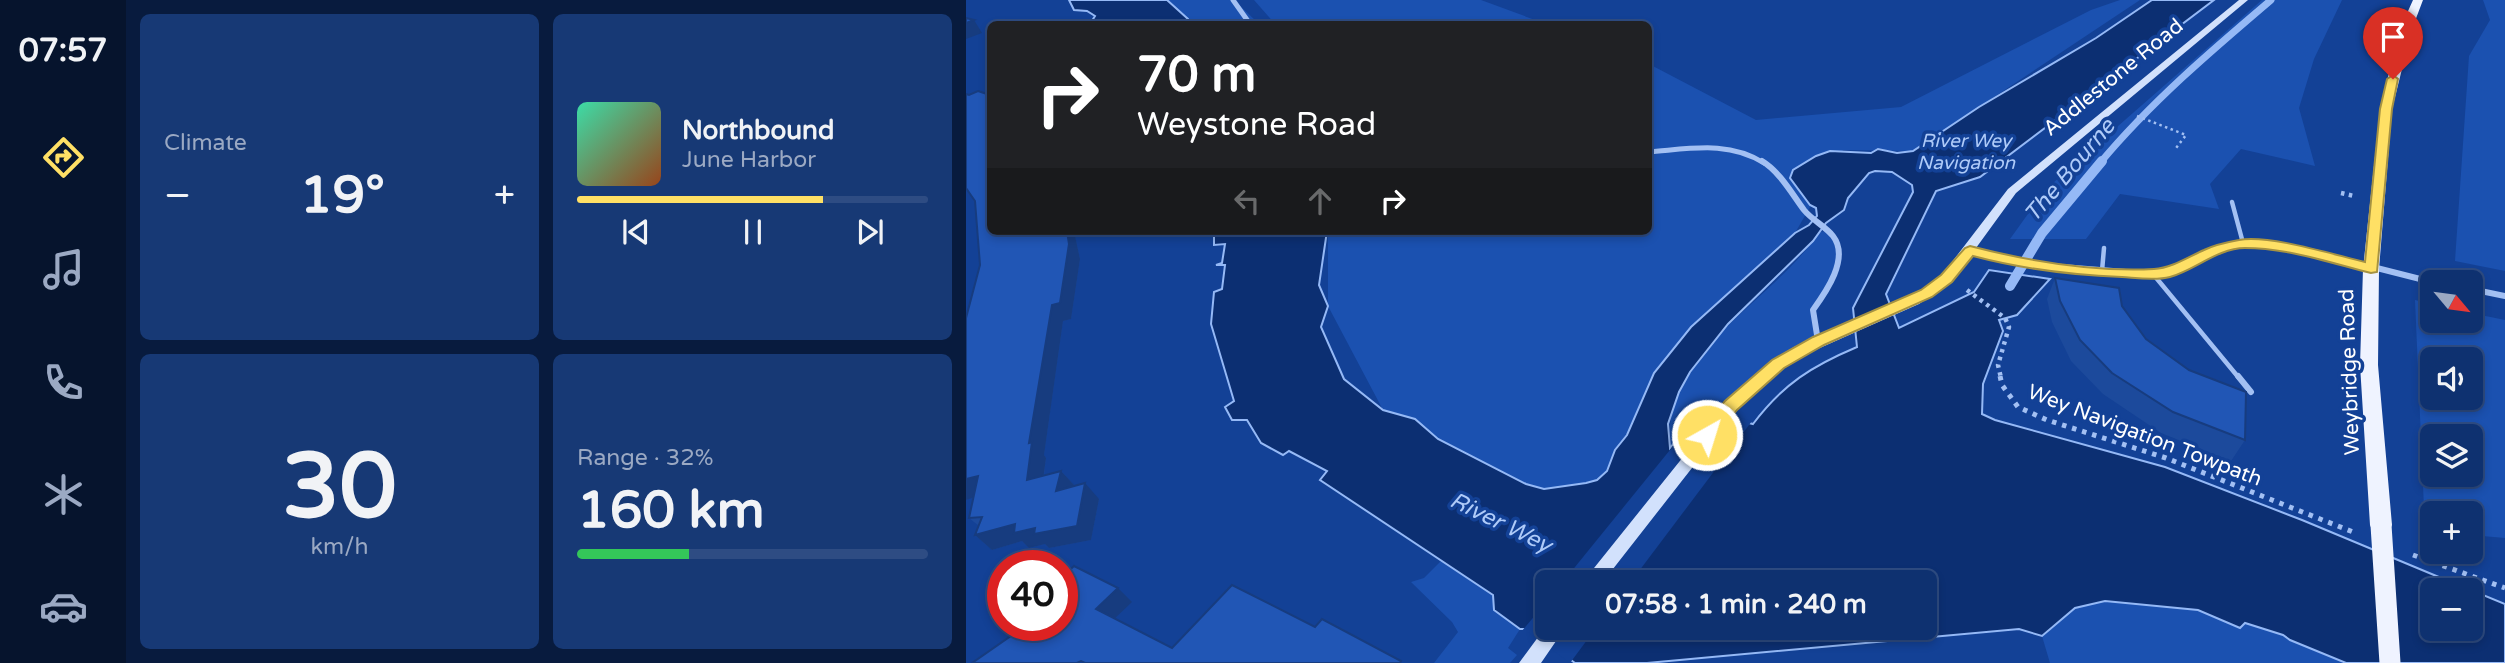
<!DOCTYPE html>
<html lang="en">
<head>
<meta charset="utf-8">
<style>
	body { margin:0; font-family:"Varela Round",sans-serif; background:#173975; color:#f1f3f6; height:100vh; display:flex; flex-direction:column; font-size:26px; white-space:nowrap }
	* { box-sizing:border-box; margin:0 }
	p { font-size:23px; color:#9ba9c3 }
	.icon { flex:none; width:38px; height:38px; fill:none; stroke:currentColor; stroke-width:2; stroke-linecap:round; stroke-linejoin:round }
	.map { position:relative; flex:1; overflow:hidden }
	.details { display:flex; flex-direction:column; gap:14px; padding:14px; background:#081b3e; width:840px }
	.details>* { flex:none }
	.top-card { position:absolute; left:21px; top:21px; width:665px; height:214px; border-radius:10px; box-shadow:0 4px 10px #0003,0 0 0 2px #2e4c83; background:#202124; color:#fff; overflow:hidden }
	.needle { width:46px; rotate:119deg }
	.tools { position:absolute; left:1454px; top:270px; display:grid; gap:14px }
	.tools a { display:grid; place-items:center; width:63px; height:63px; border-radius:10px; background:#0e3170; box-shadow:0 4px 10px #0003,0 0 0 2px #2e4c83; font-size:35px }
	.speed { position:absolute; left:21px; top:550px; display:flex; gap:14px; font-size:35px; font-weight:700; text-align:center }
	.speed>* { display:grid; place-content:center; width:91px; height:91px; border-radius:50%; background:#0e3170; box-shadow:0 4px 10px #0003,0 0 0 2px #2e4c83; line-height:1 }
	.speed .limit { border:10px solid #d22; background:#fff; color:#111 }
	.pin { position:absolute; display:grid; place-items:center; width:60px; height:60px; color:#fff; margin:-72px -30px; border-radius:50% 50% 50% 0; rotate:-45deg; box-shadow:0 0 7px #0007 }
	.pin .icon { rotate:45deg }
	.me { position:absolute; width:77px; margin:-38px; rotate:39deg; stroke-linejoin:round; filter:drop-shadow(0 0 5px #0008) }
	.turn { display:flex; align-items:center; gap:24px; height:147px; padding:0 35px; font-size:32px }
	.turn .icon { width:91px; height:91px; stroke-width:2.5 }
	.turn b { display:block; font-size:49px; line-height:60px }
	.lanes { display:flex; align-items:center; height:66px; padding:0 35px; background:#0003; justify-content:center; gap:35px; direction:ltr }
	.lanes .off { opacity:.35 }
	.big { font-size:52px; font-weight:700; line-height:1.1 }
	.details .card { flex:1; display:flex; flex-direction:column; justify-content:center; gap:10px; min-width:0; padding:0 24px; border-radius:10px; background:#173975 }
	.details .dial { align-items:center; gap:0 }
	.dial b { font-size:91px; line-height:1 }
	.song { display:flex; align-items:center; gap:21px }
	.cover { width:84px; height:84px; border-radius:10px; background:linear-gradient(135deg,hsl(160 70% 55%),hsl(20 70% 35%)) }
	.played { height:7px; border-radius:4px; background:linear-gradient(90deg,#ffe065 70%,#2e4c83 70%) }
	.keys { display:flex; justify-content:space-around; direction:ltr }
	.heat { display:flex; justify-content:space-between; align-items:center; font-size:38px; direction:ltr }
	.charge { height:10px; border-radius:5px; background:linear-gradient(90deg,#34c759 32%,#2e4c83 0) }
	.details .tiles { flex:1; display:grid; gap:14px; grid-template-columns:repeat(2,1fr) }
	.trip { position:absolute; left:569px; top:570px; width:402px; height:70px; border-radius:10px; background:#0e3170; box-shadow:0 4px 10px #0003,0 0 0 2px #2e4c83; font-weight:700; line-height:70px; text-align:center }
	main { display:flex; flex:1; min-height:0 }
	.menu { display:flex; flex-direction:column; width:126px; justify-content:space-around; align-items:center; background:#06142d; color:#9ba9c3 }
	.menu .icon { width:49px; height:49px }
	.menu .current { color:#ffe065 }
	.menu b { font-size:32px; color:#f1f3f6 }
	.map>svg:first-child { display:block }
	.green { fill:#1b51b0; fill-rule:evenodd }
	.water { fill:#0c2f72; stroke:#95b9f6; stroke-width:2; fill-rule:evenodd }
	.pier { fill:#134196 }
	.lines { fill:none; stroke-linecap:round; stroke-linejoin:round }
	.stream-far1 { stroke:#95b9f6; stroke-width:7 }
	.stream { stroke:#95b9f6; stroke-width:10 }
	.path-far2 { stroke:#a3c0f3; stroke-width:2.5; stroke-dasharray:2.5 3.5; stroke-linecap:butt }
	.path-far1 { stroke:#a3c0f3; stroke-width:4.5; stroke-dasharray:3.5 4.5; stroke-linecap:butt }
	.path { stroke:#a3c0f3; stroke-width:5; stroke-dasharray:4.5 6; stroke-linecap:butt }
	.lane-far1 { stroke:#a3c0f3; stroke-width:4.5 }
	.lane { stroke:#a3c0f3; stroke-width:6 }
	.street-far1 { stroke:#a3c0f3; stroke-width:5 }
	.street { stroke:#a3c0f3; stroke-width:6 }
	.secondary { fill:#d2e1fc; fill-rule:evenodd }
	.primary { fill:#eff3ff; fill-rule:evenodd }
	.primary-bridge { stroke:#eff3ff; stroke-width:21 }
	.wall { fill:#1c4a9c }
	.shaded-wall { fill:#173c7f }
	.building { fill:#2156b5; stroke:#173c7f; stroke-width:2 }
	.route { fill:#ffe065; stroke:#a69242; stroke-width:2 }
	.labels { text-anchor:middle; stroke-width:7; stroke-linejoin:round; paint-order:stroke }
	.far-water-label { font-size:19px; font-style:italic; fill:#afcbf9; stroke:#134196 }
	.street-label { font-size:21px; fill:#fff; stroke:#134196 }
	.water-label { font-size:23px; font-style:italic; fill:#afcbf9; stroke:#134196 }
</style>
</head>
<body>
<main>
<nav class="menu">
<b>07:57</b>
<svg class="icon current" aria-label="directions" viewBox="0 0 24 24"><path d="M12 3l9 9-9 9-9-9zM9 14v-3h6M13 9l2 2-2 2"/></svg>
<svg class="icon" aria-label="music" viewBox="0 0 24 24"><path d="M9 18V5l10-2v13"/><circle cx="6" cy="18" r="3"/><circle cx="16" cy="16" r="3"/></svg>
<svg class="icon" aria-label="phone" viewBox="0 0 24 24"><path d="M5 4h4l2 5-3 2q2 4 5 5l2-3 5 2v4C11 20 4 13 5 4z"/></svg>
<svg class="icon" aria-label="climate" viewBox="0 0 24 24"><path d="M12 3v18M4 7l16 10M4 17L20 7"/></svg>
<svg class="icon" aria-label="car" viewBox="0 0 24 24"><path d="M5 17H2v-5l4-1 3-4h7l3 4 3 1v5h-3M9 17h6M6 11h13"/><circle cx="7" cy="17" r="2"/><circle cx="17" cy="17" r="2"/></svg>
</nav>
<section class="details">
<div class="tiles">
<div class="card"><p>Climate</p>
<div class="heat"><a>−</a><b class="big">19°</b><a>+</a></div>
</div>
<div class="card">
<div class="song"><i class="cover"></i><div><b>Northbound</b><p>June Harbor</p></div></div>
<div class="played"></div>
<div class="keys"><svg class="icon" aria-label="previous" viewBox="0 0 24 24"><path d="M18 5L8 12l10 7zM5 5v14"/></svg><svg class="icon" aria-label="pause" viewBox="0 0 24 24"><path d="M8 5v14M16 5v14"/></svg><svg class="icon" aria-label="next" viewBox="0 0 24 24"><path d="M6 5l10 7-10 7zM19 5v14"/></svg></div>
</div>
<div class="card dial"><b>30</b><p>km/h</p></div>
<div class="card"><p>Range · 32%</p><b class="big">160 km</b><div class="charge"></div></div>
</div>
</section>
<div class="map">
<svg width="1539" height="663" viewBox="0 0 1539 663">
	<rect width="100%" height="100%" fill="#134196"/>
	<g class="green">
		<polygon points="202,0 268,0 293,24 217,24"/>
		<polygon points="288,0 515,0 580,24 309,24"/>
		<polygon points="1154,0 1174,0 947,151 877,150 829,233 725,327 688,373 661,435 649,450 641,471 631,480 620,483 578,489 560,484 417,410 362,306 362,231 682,231 683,64 790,120 935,107 1125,10"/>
		<polygon points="1296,0 1376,0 1348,59 1333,108 1349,166 1275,149 1244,184 1253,209 1154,194 1120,239 1044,239 1079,190"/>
		<polygon points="1517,0 1539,0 1539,271 1489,261 1503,56 1524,20"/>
		<path d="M861,231c26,22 1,57 -14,79l5,31 -41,20 -57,48 -20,1 -30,39c-8,-100 103,-146 149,-217z"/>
		<path d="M1449,300l17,4v16h39v-7l34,7v218l-34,-3v-22h-39v19l-7,-1zM1466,359h39v38h-39zM1466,436h39v38h-39z"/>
		<polygon points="475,561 527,595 528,610 554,629 542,648 551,655 544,663 468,663 492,632 486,622 445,582 458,578"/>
		<polygon points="1139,601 1232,610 1274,628 1279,623 1317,635 1324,640 1380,663 1084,663 1076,636 1109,608"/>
	</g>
	<g class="water">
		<polygon points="103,0 201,0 222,19 222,24 124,24 129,16 121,11 108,10"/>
		<path d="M1186,0h62l-234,177 -44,14 -50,103 13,34 75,-36 15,-22 61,9 -33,36 -18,5 4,11 -20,53 -1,30 13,6 170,47 137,53 168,70h-38v38h39v-38l34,14v59h-159l-56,-23 -7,-5 -38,-12 -5,5 -42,-18 -93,-9 -30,7 -33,28 -23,-7 -372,34h-72l-46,-34h-9l-26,-19 -1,-15 -173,-115 7,-9 -38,-20 -6,4 -22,-12 -14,-23h-15l-7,-13 9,-6 -23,-77 3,-32 8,-3 3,-24h-9l6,-2 3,-19 -11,1v-12l113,-2 -8,54 9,21 -7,21 23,52 39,31 32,9 23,20 88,45 18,5 42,-6 11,-3 10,-9 8,-21 12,-15 27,-62 37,-46 104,-94 14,-8 8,-9 -1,-8 -6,-3 -20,-27 3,-8 23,-14 14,-5 41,2 7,-4 19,4 16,-2 66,-44 117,-69zM909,171l17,1 20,13 1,7 -60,116 4,39c-45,19 -74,37 -104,77l-53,-14 -30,38 -2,-24 11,-32 11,-20 38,-48 85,-83 13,-18 18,-13 4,-12 21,-25zM581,583h378v45h-378z"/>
	</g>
	<g class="pier">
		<polygon points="738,408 786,421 664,583 596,583"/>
		<polygon points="581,601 581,628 630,628 604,663 562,632 555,632"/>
	</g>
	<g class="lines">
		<path class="stream-far1" d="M1134,163c51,-61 111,-112 171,-163"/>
		<polyline class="stream" points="1044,286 1076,233 1136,161"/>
		<polyline class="path-far2" points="1171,116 1220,135 1210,148"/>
		<g class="path-far1">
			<polyline points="1375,193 1388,196"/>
			<polyline points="1001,290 1039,318 1043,327 1032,365 1035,378"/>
		</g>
		<g class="path">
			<polyline points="1034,376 1036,385 1052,407 1081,420 1200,458 1387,532"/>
			<polyline points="1447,555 1539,588"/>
		</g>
		<g class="lane-far1">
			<polyline points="1266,202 1277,243"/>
			<polyline points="1136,271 1138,248"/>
			<polyline points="1187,274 1273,378"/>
		</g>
		<polyline class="lane" points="1272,376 1285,392"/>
		<g class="street-far1">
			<polyline points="267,0 284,24"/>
			<path d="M682,152c41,-3 80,-12 116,11"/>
		</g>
		<g class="street">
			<path d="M796,161c18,11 30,33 42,49 8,10 21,16 29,26 17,22 -7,56 -20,74l5,31"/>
			<polyline points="1004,251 1071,265 1185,274 1209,270 1267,244 1301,244 1348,252 1466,282"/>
			<polyline points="1505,289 1539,296"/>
		</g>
		<g class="secondary">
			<polygon points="1273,0 1282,0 1050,193 986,281 953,304 838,355 817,368 776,404 636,583 616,583 766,396 807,360 828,347 943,298 976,275 1042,189"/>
			<polygon points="581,625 581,628 599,628 575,663 553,663"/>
		</g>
		<polygon class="primary" points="1447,0 1457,0 1446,29 1426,109 1413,269 1412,365 1426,525 1423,532 1415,534 1407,532 1404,525 1394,365 1397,269 1414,109 1434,29"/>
		<polyline class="primary-bridge" points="1415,525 1424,663"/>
	</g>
	<g class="wall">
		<polygon points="0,94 24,231 108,231 114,259 105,319 97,321 78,455 80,458 78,476 95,471 109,486 133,499 125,540 83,548 79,544 63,548 56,541 26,550 9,535 13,526 3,518 7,497 0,500 0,318 14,265"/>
		<polygon points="1089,278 1156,306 1180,339 1279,440 1265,461 1195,433 1137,394 1105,361 1086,322 1081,299"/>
	</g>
	<g class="shaded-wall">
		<polygon points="8,20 16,33 0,39 0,23"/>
		<polygon points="101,231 108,231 114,259 105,319 97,321 78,455 80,458 75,495 61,480 63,443 86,305"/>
		<polygon points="95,471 109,486 90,491"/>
		<polygon points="12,476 27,491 0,500 0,479"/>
		<polygon points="119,483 133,499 125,540 83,548 79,544 63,548 56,541 26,550 9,535"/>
		<polygon points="152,588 166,602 145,622 130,609"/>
	</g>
	<g class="building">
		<polygon points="0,18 8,20 0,23"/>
		<polygon points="12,91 24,95 24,231 101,231 103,244 94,303 86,305 63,443 66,442 61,480 95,471 90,491 119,483 111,526 68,534 69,528 48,533 49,524 9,535 16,517 3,518 12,476 0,479 0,318 14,265 9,201 0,188 0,94 3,95"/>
		<polygon points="1089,278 1153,288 1156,306 1180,339 1223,370 1280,392 1279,440 1207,412 1146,373 1114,340 1094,301"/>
		<polygon points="108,566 152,588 130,609 206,648 266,585 349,627 356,619 435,661 434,663 119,663 115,661 111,663 6,663 55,629 48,625 96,625 96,577"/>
	</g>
	<path class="route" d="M1427,75l5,4 -6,30 -15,163 -6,1c-40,-10 -83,-25 -126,-25 -27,0 -50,22 -75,29 -15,4 -33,1 -48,0 -51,-2 -100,-8 -149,-21l-21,26 -20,15 -108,48 -40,23 -47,42 -24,30h-12l-3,-5 27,-34 47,-41 41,-23 108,-47 20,-15 24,-27 5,-2c58,15 124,26 184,23 18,-1 34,-12 50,-19 10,-5 24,-8 35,-10 29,-6 96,15 126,22l15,-153 7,-30z"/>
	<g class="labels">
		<g class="far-water-label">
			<text x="1000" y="147">River Wey<tspan x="1000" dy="22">Navigation</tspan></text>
		</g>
		<g class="street-label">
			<text transform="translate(1147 77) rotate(-39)" y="7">Addlestone Road</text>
			<text transform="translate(1383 372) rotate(-92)" y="7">Weybridge Road</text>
			<text transform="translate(1179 435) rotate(21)" y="7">Wey Navigation Towpath</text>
		</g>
		<g class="water-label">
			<text transform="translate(1103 170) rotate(-50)" y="8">The Bourne</text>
			<text transform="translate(535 522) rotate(26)" y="8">River Wey</text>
		</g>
	</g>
</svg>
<div class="tools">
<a><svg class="needle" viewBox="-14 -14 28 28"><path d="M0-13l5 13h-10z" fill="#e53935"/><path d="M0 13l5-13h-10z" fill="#9ba9c3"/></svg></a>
<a><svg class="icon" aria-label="sound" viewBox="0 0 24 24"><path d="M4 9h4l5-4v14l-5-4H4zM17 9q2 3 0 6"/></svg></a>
<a><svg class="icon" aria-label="layers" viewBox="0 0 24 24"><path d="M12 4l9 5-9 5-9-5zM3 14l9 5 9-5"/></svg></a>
<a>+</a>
<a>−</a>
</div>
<div class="speed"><div class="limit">40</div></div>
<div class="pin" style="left:1427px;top:79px;background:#d93025"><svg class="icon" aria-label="arrive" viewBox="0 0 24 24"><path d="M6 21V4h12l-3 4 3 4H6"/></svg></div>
<svg class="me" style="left:741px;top:435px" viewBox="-20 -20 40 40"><circle r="17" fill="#ffe065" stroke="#fff" stroke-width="3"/><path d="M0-11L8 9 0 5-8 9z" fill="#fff"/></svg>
<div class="trip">07:58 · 1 min · 240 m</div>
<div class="top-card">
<div class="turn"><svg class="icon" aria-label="right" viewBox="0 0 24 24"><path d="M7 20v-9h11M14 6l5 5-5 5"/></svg><div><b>70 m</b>Weystone Road</div></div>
<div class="lanes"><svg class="icon off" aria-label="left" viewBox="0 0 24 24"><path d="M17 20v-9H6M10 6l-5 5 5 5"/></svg><svg class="icon off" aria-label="ahead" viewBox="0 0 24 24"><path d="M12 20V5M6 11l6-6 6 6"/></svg><svg class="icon" aria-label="right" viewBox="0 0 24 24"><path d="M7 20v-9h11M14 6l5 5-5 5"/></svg></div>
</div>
</div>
</main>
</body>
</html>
